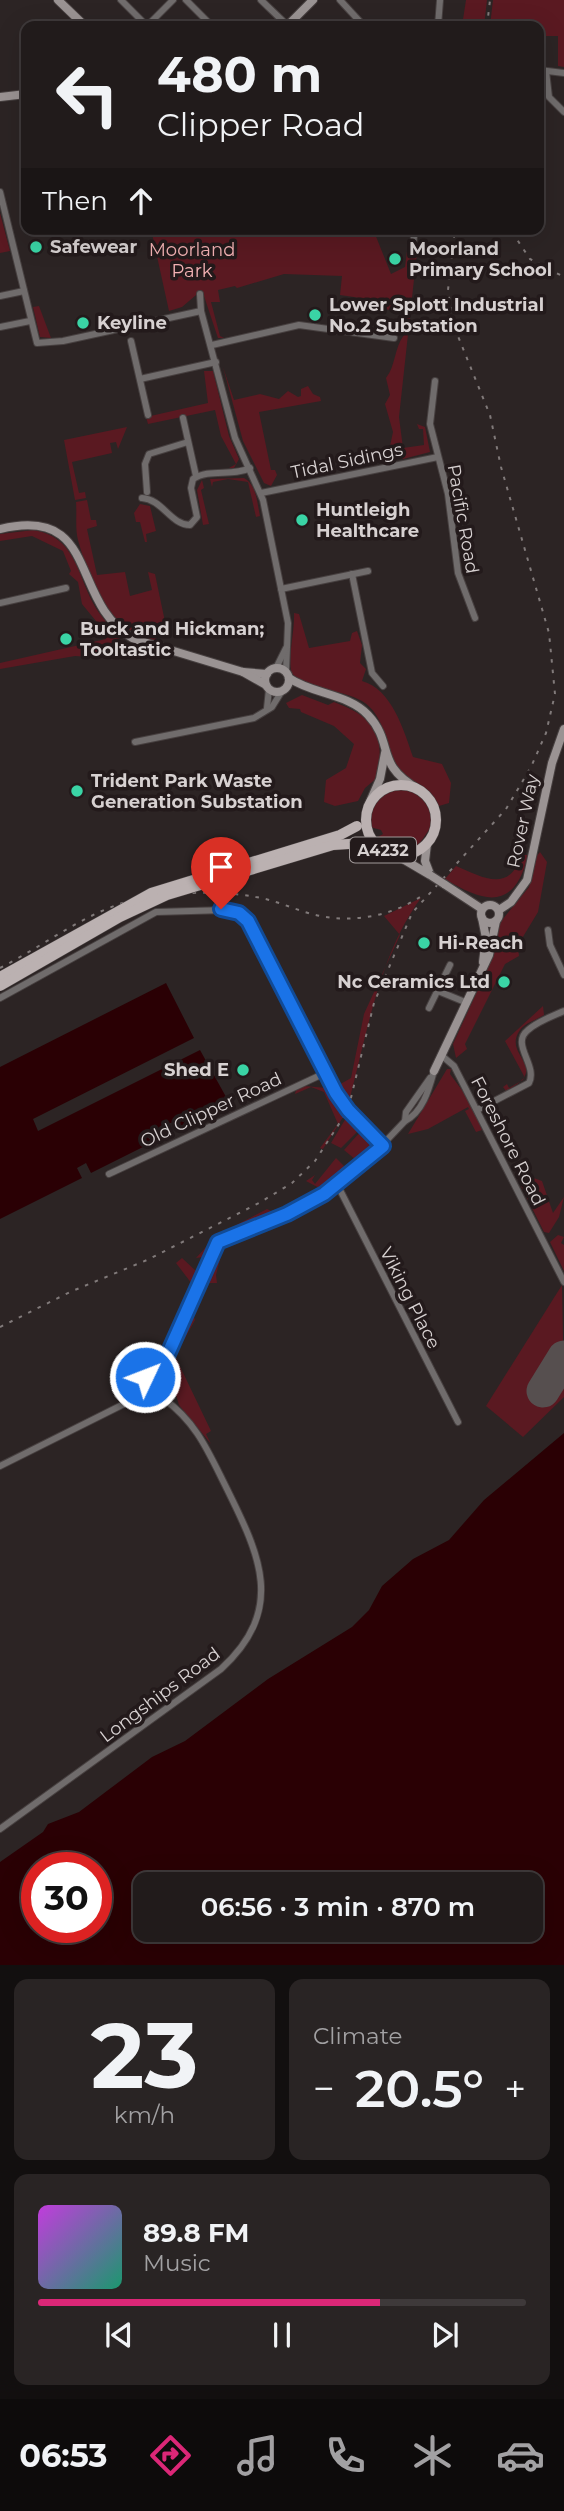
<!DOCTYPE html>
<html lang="en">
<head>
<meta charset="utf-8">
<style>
	body { margin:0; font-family:Montserrat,sans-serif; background:#292424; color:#f1f3f6; height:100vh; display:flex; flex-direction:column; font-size:26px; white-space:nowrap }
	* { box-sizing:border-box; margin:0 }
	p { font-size:23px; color:#a2a1a3 }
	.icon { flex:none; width:38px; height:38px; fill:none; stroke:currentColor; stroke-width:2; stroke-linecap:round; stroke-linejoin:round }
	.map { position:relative; height:1965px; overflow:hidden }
	.sheet { display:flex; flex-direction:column; gap:14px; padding:14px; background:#120f0f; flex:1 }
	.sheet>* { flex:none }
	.hud { position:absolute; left:21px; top:21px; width:523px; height:214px; border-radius:14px; box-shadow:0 7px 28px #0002,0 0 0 2px #3e393a; background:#211b1b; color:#f1f3f6; overflow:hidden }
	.speed { position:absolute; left:21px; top:1852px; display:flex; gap:14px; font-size:35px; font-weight:700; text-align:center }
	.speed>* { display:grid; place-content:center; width:91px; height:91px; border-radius:50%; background:#211b1b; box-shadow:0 7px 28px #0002,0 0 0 2px #3e393a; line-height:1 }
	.speed .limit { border:10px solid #d22; background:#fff; color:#111 }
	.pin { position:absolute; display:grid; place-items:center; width:60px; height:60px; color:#fff; margin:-72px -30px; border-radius:50% 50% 50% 0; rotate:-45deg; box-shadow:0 0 7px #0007 }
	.pin .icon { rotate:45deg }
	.me { position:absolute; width:77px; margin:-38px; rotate:47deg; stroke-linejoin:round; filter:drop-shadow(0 0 5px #0008) }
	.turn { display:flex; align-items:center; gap:24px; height:147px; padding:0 21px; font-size:32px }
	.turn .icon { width:91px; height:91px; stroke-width:2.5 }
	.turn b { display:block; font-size:49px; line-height:60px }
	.then { display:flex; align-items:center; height:66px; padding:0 21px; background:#0003; gap:14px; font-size:26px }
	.big { font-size:52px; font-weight:600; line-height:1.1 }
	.sheet .tile { flex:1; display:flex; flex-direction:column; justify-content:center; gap:10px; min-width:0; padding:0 24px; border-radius:14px; background:#292424 }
	.sheet .dial { align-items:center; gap:0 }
	.dial b { font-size:91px; line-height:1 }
	.song { display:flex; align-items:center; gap:21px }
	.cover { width:84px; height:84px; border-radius:10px; background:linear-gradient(135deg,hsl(290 70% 55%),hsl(160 70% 35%)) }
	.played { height:7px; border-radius:4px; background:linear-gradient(90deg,#db2777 70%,#3e393a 70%) }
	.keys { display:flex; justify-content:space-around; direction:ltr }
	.heat { display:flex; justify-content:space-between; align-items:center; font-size:38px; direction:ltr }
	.sheet .tiles { flex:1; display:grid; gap:14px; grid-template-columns:1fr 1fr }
	.tile:last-child { grid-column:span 2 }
	.trip { position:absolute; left:133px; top:1872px; width:410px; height:70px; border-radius:14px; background:#211b1b; box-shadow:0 7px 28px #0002,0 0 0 2px #3e393a; font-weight:600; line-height:70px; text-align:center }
	.tabs { display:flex; height:112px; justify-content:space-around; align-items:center; background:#0d0b0b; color:#a2a1a3 }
	.tabs .icon { width:49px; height:49px }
	.tabs .active { color:#db2777 }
	.tabs b { font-size:32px; color:#f1f3f6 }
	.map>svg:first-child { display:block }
	.green { fill:#5a1921 }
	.water { fill:#2a0004; fill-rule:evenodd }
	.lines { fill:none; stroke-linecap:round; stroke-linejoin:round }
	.runway { stroke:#564f4f; stroke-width:33 }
	.street-casing { stroke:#474040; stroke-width:8 }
	.secondary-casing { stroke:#474040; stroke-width:10 }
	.primary-casing { stroke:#474040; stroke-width:11 }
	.street { stroke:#706c6c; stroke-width:6 }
	.secondary { stroke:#9a9393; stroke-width:8 }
	.primary { stroke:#bbb1b1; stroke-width:10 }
	.rail { stroke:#817a7a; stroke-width:2; stroke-dasharray:3.5 7; stroke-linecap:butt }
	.secondary-bridge-casing { stroke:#474040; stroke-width:10; stroke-linecap:butt }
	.primary-bridge-casing { stroke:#474040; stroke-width:11; stroke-linecap:butt }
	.secondary-bridge { stroke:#9a9393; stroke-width:8 }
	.primary-bridge { stroke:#bbb1b1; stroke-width:10 }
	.route-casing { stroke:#114b97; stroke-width:18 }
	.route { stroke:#1a73e8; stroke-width:12 }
	.poi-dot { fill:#3ad4a5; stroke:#231a1b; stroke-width:2.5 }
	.labels { text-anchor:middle; stroke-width:7; stroke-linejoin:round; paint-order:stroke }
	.shield { fill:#231a1b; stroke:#a19a9a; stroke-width:2 }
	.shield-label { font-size:16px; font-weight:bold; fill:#d7d1d1 }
	.poi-label { font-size:18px; font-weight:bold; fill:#d7d1d1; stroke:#231a1b; text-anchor:start }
	.park-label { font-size:18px; fill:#f4b2b4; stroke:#231a1b }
	.street-label { font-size:18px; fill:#d7d1d1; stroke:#231a1b }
</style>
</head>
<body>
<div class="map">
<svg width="564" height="1965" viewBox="0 0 564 1965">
	<rect width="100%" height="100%" fill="#2c2424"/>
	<g class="green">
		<polygon points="466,0 487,0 484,26 462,26"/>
		<polygon points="493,0 564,0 564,67 558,66 558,36 539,36 539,26 490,26"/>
		<polygon points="0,213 10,251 0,253"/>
		<path d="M151,229h222l18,45 14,-7 2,-16 10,1 -18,165 4,31 21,-3 -1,-16h-4l-2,-5 8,3 5,25 -27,7 -13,-13 3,-14 -8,-28 5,-9 -4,-17c10,-13 8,-30 18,-43l-2,-4 1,-19 -19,-3 -3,-8 -41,-6 2,-19 -58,-2 -47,14 -2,-2 -17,4 2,12h-9l9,34 4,2h-6l-16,-48 -20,17 -13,4z"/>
		<polygon points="39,306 51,338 40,337 33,307"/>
		<polygon points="223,367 234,400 260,394 279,399 288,391 298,397 301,396 301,389 308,386 313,394 320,397 321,401 259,412 271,470 275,470 277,475 271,486 264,483 243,441"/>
		<polygon points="204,371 213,371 229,436 239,459 234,468 229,468 236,464 221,436 215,410 148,424 146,417 208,403"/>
		<polygon points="127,427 118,449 116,442 110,443 112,453 72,462 79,493 85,492 86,498 75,500 64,440"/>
		<path d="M244,478c13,7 13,25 16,38l-4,1 -8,-35 -20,-3 -15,3 -1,5 -2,-8z"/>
		<polygon points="202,480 204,488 201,490 209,524 203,525 197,490"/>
		<path d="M87,500l4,20h5l1,6 -10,3 10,46 28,-3 5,24 22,-6 -4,-18 7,2 13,62 -10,-3 -2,8c-48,-11 -66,-58 -78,-101 -3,-11 -1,-26 -2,-38z"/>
		<polygon points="140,504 150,506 156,531 146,534 147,542 145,542 140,522 136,522 134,513"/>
		<path d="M34,530c41,7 43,43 59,73 7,14 19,24 27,35l-29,19 -16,-1 -75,13v-6l106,-24 -1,-7 -23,-28 -4,-22 -9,-8 2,-3 -8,-20 -31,-15 -32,5v-7z"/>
		<path d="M294,613l5,1 10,34 41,-7 2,-8 5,-2 5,14 -2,18 6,6 -4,12c30,8 42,50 51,76l29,7 9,19 -2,20 -10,3c-9,-20 -32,-22 -42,-40 -13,-22 -11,-50 -35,-65 -21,-12 -53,-10 -70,-27 -5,-15 3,-43 2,-61z"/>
		<path d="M302,695l26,10 6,-3c42,16 50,31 44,75l-13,11 -7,13 -23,5 -11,-4 2,-22 20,-12 8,-24 -20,-18 -33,-14 -1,-3 -11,-1 -3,-5z"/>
		<path d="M404,788c21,5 29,19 27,39l-14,20 -20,4 -22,-12 8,-5 -2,-4 -11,-3c-5,-22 10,-37 34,-39z"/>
		<polygon points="540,852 547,862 538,912 521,940 525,948 521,947 517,938 519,956 505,964 465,1044 467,1049 456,1058 453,1044 489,965 498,925 529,887 535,858"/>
		<path d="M521,855h7c-13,55 -42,49 -83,24l11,-13c26,11 54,28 65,-11z"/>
		<path d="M421,898c-42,56 -55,141 -73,207l-11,-19 14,-8 13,-64 36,-79 -16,-19z"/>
		<path d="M543,1006l1,9c-8,5 -19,8 -24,15 -19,26 33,37 -14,61l-3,-4 4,-3 2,4 14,-8 1,-4 -19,-35z"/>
		<polygon points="447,1069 451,1069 450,1074 470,1101 482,1130 476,1132 465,1111 469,1109 468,1107 428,1129 408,1134"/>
		<polygon points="304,1086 327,1088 345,1114 323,1149 320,1148 338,1124 324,1092 311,1087 295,1094 294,1098 296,1090"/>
		<polygon points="346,1118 357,1128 357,1132 341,1148 331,1143"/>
		<polygon points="361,1131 370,1146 362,1159 356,1160 344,1150"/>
		<polygon points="336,1158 344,1166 339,1178 323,1190 306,1181 315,1175 312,1180 315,1184"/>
		<polygon points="523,1174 542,1181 553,1213 564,1197 559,1217 549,1233 544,1232 519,1182"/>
		<path d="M267,1209l11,5c-28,10 -62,14 -75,43l-7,1 21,-23z"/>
		<polygon points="558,1235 564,1237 561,1243 564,1245 564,1271 550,1242"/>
		<polygon points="224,1244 216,1275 217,1283 208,1283 200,1303 198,1297 215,1254"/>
		<polygon points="182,1258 196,1271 192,1284 176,1263"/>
		<polygon points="562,1285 564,1397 523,1437 486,1406"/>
		<polygon points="193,1314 195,1320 175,1356 211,1431 206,1434 211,1444 179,1405 169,1372 178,1343"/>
	</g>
	<g class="water">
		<polygon points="166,983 194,1038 33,1119 38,1131 200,1050 230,1104 181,1128 180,1120 161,1126 147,1137 153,1142 91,1173 86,1163 77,1168 82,1178 0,1219 0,1067"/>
		<path d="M564,1433v532h-564v-103l43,-30 5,-8 31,-12 73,-55 33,-16 83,-62 84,-52 17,-17 13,-24 31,-27 36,-19 35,-40zM37,1867h59v60h-59zM145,1885h385v45h-385z"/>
	</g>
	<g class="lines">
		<polyline class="runway" points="543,1391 564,1357"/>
		<g class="street-casing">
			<g id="street">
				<polyline points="121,0 147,26"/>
				<polyline points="186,0 212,26"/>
				<polyline points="261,0 288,26"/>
				<polyline points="340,0 364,26"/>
				<polyline points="147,26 173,0"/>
				<polyline points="438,26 440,0"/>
				<polyline points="539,70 564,73"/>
				<polyline points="546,71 549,97 564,112"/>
				<polyline points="0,192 37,343 63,341 201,311"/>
				<polyline points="413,244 415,229"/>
				<polyline points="200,294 201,311 235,438 263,500 288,623 286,672"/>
				<polyline points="0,296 24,291"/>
				<polyline points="0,327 30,321"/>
				<polyline points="131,341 148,415"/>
				<polyline points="212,345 299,325 394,338"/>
				<polyline points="140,379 216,362"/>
				<polyline points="435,381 430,424 448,494 458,573 475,618"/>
				<polyline points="183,418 196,476"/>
				<polyline points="147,492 145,464 149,454 188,442"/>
				<polyline points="261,493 438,457"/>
				<path d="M142,498c20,1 29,27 48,27l7,-8 -6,-29 2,-9c16,-11 40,-2 57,-11"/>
				<polyline points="352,574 372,673 383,686"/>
				<polyline points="281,589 368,571"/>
				<polyline points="0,603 66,588"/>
				<polyline points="276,668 286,648"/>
				<polyline points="267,708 269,689"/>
				<polyline points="135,742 254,718 272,707 282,691"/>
				<polyline points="548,930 550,945 564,975"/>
				<polyline points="438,991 465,1002"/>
				<polyline points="0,998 156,912 226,910 242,915 250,924 339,1098 383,1146"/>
				<polyline points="429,1008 450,965"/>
				<polyline points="441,1055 454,1066 564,1282"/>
				<path d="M477,1110l52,-27c9,-18 -19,-39 -1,-53 10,-9 25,-14 36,-19"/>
				<polyline points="405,1121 406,1112 430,1078"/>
				<polyline points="109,1174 325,1073"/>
				<polyline points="338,1186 458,1422"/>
				<polyline points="130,1363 143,1380"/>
				<circle cx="155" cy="1388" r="14"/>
				<path d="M159,1375l58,-133 70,-28 37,-20 43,-33 38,-40c18,-9 24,-32 29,-50"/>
				<polyline points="0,1466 142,1395"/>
				<path d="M0,1829l221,-160c67,-61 37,-117 4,-184 -17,-34 -29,-63 -61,-86"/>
			</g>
		</g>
		<g class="secondary-casing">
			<g id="secondary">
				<polyline points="58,0 85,26"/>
				<polyline points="287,26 313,0"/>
				<polyline points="0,97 26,94"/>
				<path d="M0,529c101,-24 68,73 134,110l109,33 24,2"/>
				<circle cx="277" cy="680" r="12"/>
				<polyline points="243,672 266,685"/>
				<path d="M289,678c23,16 60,16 79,37 27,29 6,49 50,74"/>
				<polyline points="368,806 380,779 385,753"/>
				<polyline points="427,844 425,861 430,874"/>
				<polyline points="396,855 430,875"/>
				<polyline points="444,884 482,909"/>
				<circle cx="490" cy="914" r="9"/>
				<polyline points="499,910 511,902 527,880 552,763 564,729"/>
				<polyline points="482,918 486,938 483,962"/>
				<polyline points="434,1071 489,955 496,921"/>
			</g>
		</g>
		<g class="primary-casing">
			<circle id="primary" cx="401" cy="820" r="35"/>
		</g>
		<use href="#street" class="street"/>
		<use href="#secondary" class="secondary"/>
		<use href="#primary" class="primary"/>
		<g class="rail">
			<polyline points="487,26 490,0"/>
			<polyline points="512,232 530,259 564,277"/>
			<path d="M0,968c51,-26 96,-65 154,-72 32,-4 70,-5 102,1 19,3 37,12 56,17 36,10 78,3 108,-17"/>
			<polyline points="0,1327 70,1292 147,1260 259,1203 292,1183 315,1161 348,1110 374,1003 412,913 506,809 531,767 546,733 555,694 549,633 501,467 490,415 453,324 448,290 455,229"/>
		</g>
		<g class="secondary-bridge-casing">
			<polyline id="secondary-bridge" points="430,875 444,884"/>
		</g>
		<g class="primary-bridge-casing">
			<g id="primary-bridge">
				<polyline points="0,977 151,893 340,835 357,826"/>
				<polyline points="0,986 120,917 167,895 333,845 364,843"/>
			</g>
		</g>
		<use href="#secondary-bridge" class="secondary-bridge"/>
		<use href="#primary-bridge" class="primary-bridge"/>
	</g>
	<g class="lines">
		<g class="route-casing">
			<polyline id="route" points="145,1377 159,1374 218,1242 287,1214 324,1194 383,1146 348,1110 336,1093 248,921 239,913 221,909"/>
		</g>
		<use href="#route" class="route"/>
	</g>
	<g class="poi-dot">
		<circle cx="36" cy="247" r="7"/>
		<circle cx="395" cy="259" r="7"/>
		<circle cx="315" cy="315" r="7"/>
		<circle cx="83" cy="323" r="7"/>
		<circle cx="302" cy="520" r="7"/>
		<circle cx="66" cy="639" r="7"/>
		<circle cx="77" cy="791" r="7"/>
		<circle cx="424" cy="943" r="7"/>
		<circle cx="504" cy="982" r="7"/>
		<circle cx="243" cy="1070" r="7"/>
	</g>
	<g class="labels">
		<rect class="shield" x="350" y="837.5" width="66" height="25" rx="5"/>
		<g class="shield-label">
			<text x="383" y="856">A4232</text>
		</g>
		<g class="poi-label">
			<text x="50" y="253">Safewear</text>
			<text x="409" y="255">Moorland<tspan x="409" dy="21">Primary School</tspan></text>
			<text x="329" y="311">Lower Splott Industrial<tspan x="329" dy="21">No.2 Substation</tspan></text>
			<text x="97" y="329">Keyline</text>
			<text x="316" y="516">Huntleigh<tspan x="316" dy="21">Healthcare</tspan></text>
			<text x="80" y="635">Buck and Hickman;<tspan x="80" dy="21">Tooltastic</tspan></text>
			<text x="91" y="787">Trident Park Waste<tspan x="91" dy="21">Generation Substation</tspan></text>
			<text x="438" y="949">Hi-Reach</text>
			<text x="490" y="988" text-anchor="end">Nc Ceramics Ltd</text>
			<text x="229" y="1076" text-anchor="end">Shed E</text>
		</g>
		<g class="park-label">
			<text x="192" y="256">Moorland<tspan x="192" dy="21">Park</tspan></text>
		</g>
		<g class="street-label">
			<text transform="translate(347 461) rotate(-12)" y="6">Tidal Sidings</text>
			<text transform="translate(463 519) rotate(80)" y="6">Pacific Road</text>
			<text transform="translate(523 821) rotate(-78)" y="6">Rover Way</text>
			<text transform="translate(211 1110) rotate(-25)" y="6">Old Clipper Road</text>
			<text transform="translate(508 1141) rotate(63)" y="6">Foreshore Road</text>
			<text transform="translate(410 1298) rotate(63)" y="6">Viking Place</text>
			<text transform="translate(160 1695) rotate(-37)" y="6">Longships Road</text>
		</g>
	</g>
</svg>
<div class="speed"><div class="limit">30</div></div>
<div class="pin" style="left:221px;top:909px;background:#d93025"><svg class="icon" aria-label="arrive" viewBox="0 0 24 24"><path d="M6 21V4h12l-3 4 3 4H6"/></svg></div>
<svg class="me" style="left:145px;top:1377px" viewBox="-20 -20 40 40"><circle r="17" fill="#1a73e8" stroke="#fff" stroke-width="3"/><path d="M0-11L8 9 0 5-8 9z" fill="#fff"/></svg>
<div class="trip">06:56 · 3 min · 870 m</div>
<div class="hud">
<div class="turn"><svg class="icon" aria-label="left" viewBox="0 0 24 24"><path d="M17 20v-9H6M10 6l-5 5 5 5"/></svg><div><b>480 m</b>Clipper Road</div></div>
<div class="then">Then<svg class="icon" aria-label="ahead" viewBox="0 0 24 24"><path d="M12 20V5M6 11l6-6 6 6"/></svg></div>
</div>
</div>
<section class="sheet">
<div class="tiles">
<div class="tile dial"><b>23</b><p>km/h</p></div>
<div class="tile"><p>Climate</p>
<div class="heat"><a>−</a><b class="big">20.5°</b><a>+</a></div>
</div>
<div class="tile">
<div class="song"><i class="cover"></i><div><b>89.8 FM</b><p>Music</p></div></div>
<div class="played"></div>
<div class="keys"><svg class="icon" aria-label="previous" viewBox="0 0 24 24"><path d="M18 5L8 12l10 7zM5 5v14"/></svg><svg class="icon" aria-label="pause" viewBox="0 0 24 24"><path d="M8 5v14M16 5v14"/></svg><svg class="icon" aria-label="next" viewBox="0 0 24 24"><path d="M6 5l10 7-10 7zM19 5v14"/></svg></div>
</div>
</div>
</section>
<nav class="tabs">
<b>06:53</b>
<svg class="icon active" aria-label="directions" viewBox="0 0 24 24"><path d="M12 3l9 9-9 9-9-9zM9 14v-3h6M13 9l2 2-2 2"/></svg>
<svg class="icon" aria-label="music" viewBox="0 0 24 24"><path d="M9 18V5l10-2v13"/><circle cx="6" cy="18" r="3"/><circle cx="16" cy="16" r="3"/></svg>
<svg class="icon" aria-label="phone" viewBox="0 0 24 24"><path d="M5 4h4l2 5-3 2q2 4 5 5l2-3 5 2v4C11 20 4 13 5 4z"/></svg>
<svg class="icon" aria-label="climate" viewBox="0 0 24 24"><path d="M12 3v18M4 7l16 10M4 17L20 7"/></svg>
<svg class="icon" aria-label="car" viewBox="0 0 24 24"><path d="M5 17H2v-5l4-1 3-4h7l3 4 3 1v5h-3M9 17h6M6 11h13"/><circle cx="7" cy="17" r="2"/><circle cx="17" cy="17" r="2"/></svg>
</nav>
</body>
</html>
